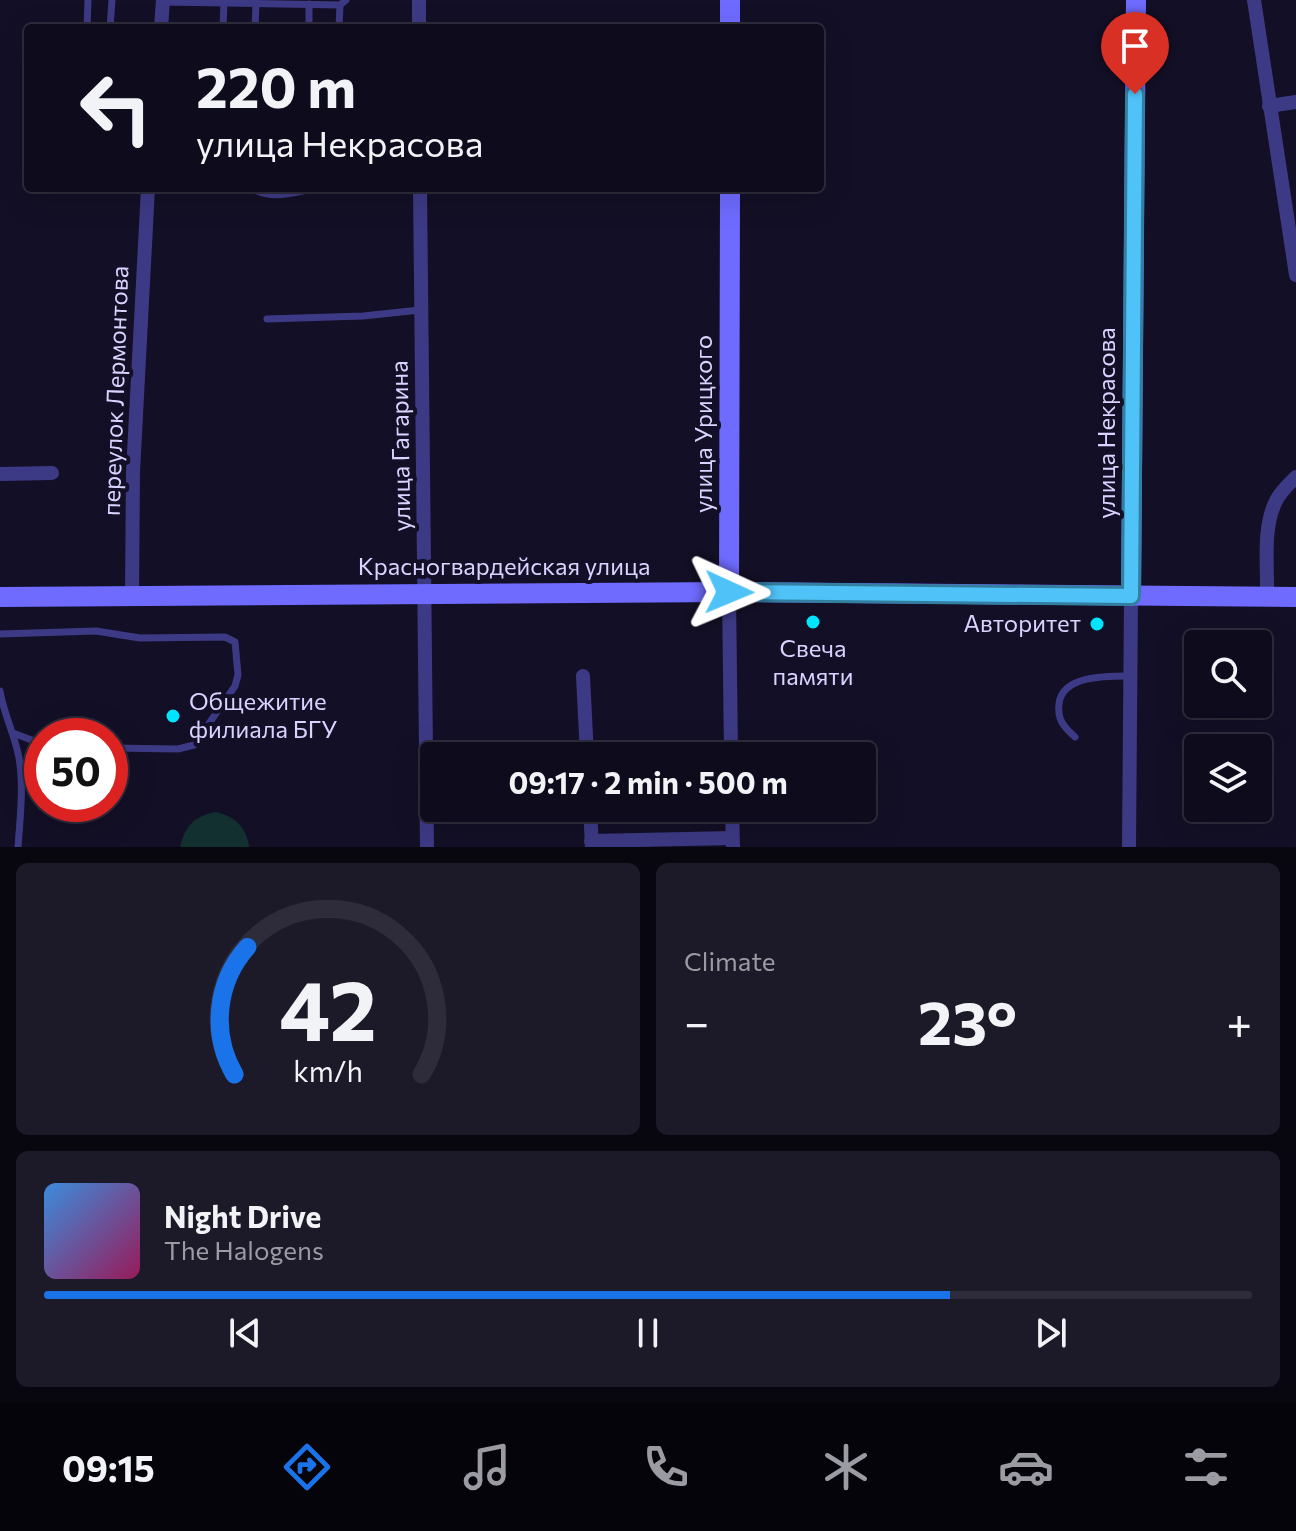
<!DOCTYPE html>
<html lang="en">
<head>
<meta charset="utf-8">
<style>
	body { margin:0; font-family:Commissioner,sans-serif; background:#1c1929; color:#f1f3f6; height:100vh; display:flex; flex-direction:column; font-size:30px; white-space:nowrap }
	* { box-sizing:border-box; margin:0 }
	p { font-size:26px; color:#9b9ba3 }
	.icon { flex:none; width:44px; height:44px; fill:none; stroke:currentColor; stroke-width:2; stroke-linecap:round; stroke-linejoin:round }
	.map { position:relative; height:847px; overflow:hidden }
	.details { display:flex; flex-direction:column; gap:16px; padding:16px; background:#08060f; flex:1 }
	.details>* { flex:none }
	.banner { position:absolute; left:24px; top:24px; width:800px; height:168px; border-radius:8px; box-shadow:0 8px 32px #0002,0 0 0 2px #2e2b3b; background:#0e0b1c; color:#f1f3f6; overflow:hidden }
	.buttons { position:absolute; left:1184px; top:630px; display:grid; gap:16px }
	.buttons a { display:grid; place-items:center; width:88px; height:88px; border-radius:8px; background:#0e0b1c; box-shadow:0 8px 32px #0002,0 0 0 2px #2e2b3b; font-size:40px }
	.speed { position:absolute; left:24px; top:718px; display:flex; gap:16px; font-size:40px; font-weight:700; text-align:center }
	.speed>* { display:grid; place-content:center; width:104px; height:104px; border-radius:50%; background:#0e0b1c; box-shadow:0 8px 32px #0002,0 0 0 2px #2e2b3b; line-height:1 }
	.speed .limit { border:12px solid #d22; background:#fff; color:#111 }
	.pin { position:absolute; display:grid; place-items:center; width:68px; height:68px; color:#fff; margin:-82px -34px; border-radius:50% 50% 50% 0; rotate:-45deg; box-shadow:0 0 8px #0007 }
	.pin .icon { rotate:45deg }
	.me { position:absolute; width:88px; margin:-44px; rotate:91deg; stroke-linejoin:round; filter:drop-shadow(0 0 6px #0008) }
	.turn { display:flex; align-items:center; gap:28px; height:168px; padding:0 40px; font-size:36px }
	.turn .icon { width:104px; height:104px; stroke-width:2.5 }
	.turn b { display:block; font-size:56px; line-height:68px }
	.big { font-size:60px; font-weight:700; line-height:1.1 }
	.details .widget { flex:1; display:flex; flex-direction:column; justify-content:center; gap:12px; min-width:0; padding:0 28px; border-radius:12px; background:#1c1929 }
	.details .dial { align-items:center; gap:0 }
	.dial svg { height:208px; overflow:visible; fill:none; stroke:#2e2b3b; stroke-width:7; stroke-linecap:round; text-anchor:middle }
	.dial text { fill:#f1f3f6; stroke:none }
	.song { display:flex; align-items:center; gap:24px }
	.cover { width:96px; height:96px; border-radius:12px; background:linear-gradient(135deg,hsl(210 70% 55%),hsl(330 70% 35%)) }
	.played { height:8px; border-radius:4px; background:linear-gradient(90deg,#1a73e8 75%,#2e2b3b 75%) }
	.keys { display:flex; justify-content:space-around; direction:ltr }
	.heat { display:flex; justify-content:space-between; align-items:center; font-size:44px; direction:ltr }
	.details .tiles { flex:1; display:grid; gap:16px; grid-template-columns:1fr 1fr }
	.widget:last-child { grid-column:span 2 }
	.trip { position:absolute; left:420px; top:742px; width:456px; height:80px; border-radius:8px; background:#0e0b1c; box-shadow:0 8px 32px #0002,0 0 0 2px #2e2b3b; font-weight:700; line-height:80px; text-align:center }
	.dock { display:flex; height:128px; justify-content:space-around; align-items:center; background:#06040b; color:#9b9ba3 }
	.dock .icon { width:56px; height:56px }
	.dock .current { color:#1a73e8 }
	.dock b { font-size:36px; color:#f1f3f6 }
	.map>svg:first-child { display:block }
	.grass { fill:#12302f }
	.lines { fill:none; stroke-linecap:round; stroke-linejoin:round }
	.lane { stroke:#3d3a85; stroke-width:7 }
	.street { stroke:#3d3a85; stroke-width:14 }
	.secondary { stroke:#6f6bff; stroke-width:20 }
	.route-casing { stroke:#337fa1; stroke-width:20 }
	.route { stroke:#4fc3f7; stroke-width:14 }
	.poi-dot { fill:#00e5ff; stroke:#130f26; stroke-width:3 }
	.labels { text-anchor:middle; stroke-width:8; stroke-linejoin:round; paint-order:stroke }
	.street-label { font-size:24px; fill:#d9d4ff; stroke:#130f26 }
	.poi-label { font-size:24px; fill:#d9d4ff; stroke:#130f26; text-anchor:end }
</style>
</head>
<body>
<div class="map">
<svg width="1296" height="847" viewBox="0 0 1296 847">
	<rect width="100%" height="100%" fill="#130f26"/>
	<path class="grass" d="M216,812c20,5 30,15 33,35h-69c5,-21 14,-31 36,-35z"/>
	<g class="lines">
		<g class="lane">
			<polyline points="163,2 340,5 346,0"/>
			<polyline points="87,28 88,0"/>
			<polyline points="110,28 112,0"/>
			<polyline points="223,28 224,2"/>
			<polyline points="255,28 256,3"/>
			<polyline points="309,28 309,4"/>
			<polyline points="339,28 340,5"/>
			<path d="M251,188c22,13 43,4 67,0"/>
			<polyline points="267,319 363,316 420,310"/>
			<polyline points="0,634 96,631 140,638 225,637 235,642 238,675 235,686 194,745 178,749 110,748"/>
			<path d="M0,691c4,24 15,44 19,67 5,29 1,60 -1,89"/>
			<polyline points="13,733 42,744"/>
			<path d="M1075,737c-11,-10 -18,-17 -16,-33 3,-29 48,-28 72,-28"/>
		</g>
		<g class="street">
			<polyline points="419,0 419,28"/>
			<polyline points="1254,0 1296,275"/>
			<polyline points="161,28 163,0"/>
			<polyline points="1269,106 1296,102"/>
			<polyline points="420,188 427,847"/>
			<polyline points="0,474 52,473"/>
			<polyline points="729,592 731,756"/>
			<polyline points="132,596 133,472 148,188"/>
			<path d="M1267,597c1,-29 -5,-69 9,-96 4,-9 13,-17 20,-24"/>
			<polyline points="583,676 587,756"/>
			<polyline points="590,808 592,847"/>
			<polyline points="732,808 733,847"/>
			<polyline points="591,841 732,838"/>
			<polyline points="1129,847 1131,596"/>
		</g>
		<g class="secondary">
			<polyline points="730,28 730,0"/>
			<polyline points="729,592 730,188"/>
			<polyline points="1131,596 1136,0"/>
			<polyline points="0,597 729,592 1296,597"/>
		</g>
	</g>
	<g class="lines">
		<g class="route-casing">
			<polyline id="route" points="729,592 1131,596 1135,94"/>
		</g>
		<use href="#route" class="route"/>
	</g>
	<g class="poi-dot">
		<circle cx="813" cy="622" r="8"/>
		<circle cx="1097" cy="624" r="8"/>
		<circle cx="173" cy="716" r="8"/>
	</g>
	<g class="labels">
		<g class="street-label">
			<text transform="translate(116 391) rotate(-88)" y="8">переулок Лермонтова</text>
			<text transform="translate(1107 423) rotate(-90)" y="8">улица Некрасова</text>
			<text transform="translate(704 424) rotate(-90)" y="8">улица Урицкого</text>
			<text transform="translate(401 446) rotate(-91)" y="8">улица Гагарина</text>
			<text x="504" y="575">Красногвардейская улица</text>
		</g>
		<g class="poi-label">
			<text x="1081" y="632">Авторитет</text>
			<text x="813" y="657" text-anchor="middle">Свеча<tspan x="813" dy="28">памяти</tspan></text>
			<text x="189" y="710" text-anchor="start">Общежитие<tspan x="189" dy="28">филиала БГУ</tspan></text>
		</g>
	</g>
</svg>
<div class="buttons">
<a><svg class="icon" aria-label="search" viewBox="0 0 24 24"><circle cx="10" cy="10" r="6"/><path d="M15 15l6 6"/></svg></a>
<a><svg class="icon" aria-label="layers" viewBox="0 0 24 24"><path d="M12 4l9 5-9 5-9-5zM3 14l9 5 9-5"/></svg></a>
</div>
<div class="speed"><div class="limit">50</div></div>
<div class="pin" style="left:1135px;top:94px;background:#d93025"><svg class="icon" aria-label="arrive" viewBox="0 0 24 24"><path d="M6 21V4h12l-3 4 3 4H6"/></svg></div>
<svg class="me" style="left:729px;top:592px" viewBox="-20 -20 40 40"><path d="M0-17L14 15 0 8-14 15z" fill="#4fc3f7" stroke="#fff" stroke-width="4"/></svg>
<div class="trip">09:17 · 2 min · 500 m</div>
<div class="banner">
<div class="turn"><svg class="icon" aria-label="left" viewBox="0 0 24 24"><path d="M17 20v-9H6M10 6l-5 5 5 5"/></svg><div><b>220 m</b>улица Некрасова</div></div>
</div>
</div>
<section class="details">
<div class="tiles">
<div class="widget dial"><svg viewBox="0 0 100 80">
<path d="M14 69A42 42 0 1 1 86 69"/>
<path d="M14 69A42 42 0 0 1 19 20" stroke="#1a73e8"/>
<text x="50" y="56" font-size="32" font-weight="700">42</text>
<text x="50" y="72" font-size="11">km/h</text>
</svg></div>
<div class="widget"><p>Climate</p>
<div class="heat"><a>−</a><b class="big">23°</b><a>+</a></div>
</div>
<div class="widget">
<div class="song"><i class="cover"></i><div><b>Night Drive</b><p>The Halogens</p></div></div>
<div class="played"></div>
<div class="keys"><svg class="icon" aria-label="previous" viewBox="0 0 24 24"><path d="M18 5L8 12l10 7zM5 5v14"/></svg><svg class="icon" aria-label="pause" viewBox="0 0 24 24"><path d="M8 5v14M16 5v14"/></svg><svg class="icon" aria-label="next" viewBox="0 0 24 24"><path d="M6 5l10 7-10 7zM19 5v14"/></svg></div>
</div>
</div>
</section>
<nav class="dock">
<b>09:15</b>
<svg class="icon current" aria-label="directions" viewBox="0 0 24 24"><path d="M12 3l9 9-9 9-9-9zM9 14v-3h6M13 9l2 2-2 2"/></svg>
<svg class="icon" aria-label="music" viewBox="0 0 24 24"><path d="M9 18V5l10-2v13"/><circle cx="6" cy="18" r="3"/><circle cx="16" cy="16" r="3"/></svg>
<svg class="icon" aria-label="phone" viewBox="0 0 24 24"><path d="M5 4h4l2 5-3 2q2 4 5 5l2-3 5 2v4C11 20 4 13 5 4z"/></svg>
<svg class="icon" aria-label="climate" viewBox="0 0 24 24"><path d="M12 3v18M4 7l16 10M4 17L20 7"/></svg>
<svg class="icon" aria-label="car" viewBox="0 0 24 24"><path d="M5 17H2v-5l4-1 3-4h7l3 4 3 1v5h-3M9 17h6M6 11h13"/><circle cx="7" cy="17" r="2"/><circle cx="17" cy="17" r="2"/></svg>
<svg class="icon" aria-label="filters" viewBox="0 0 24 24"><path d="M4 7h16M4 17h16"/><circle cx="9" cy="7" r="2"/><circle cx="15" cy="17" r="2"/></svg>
</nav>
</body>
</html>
